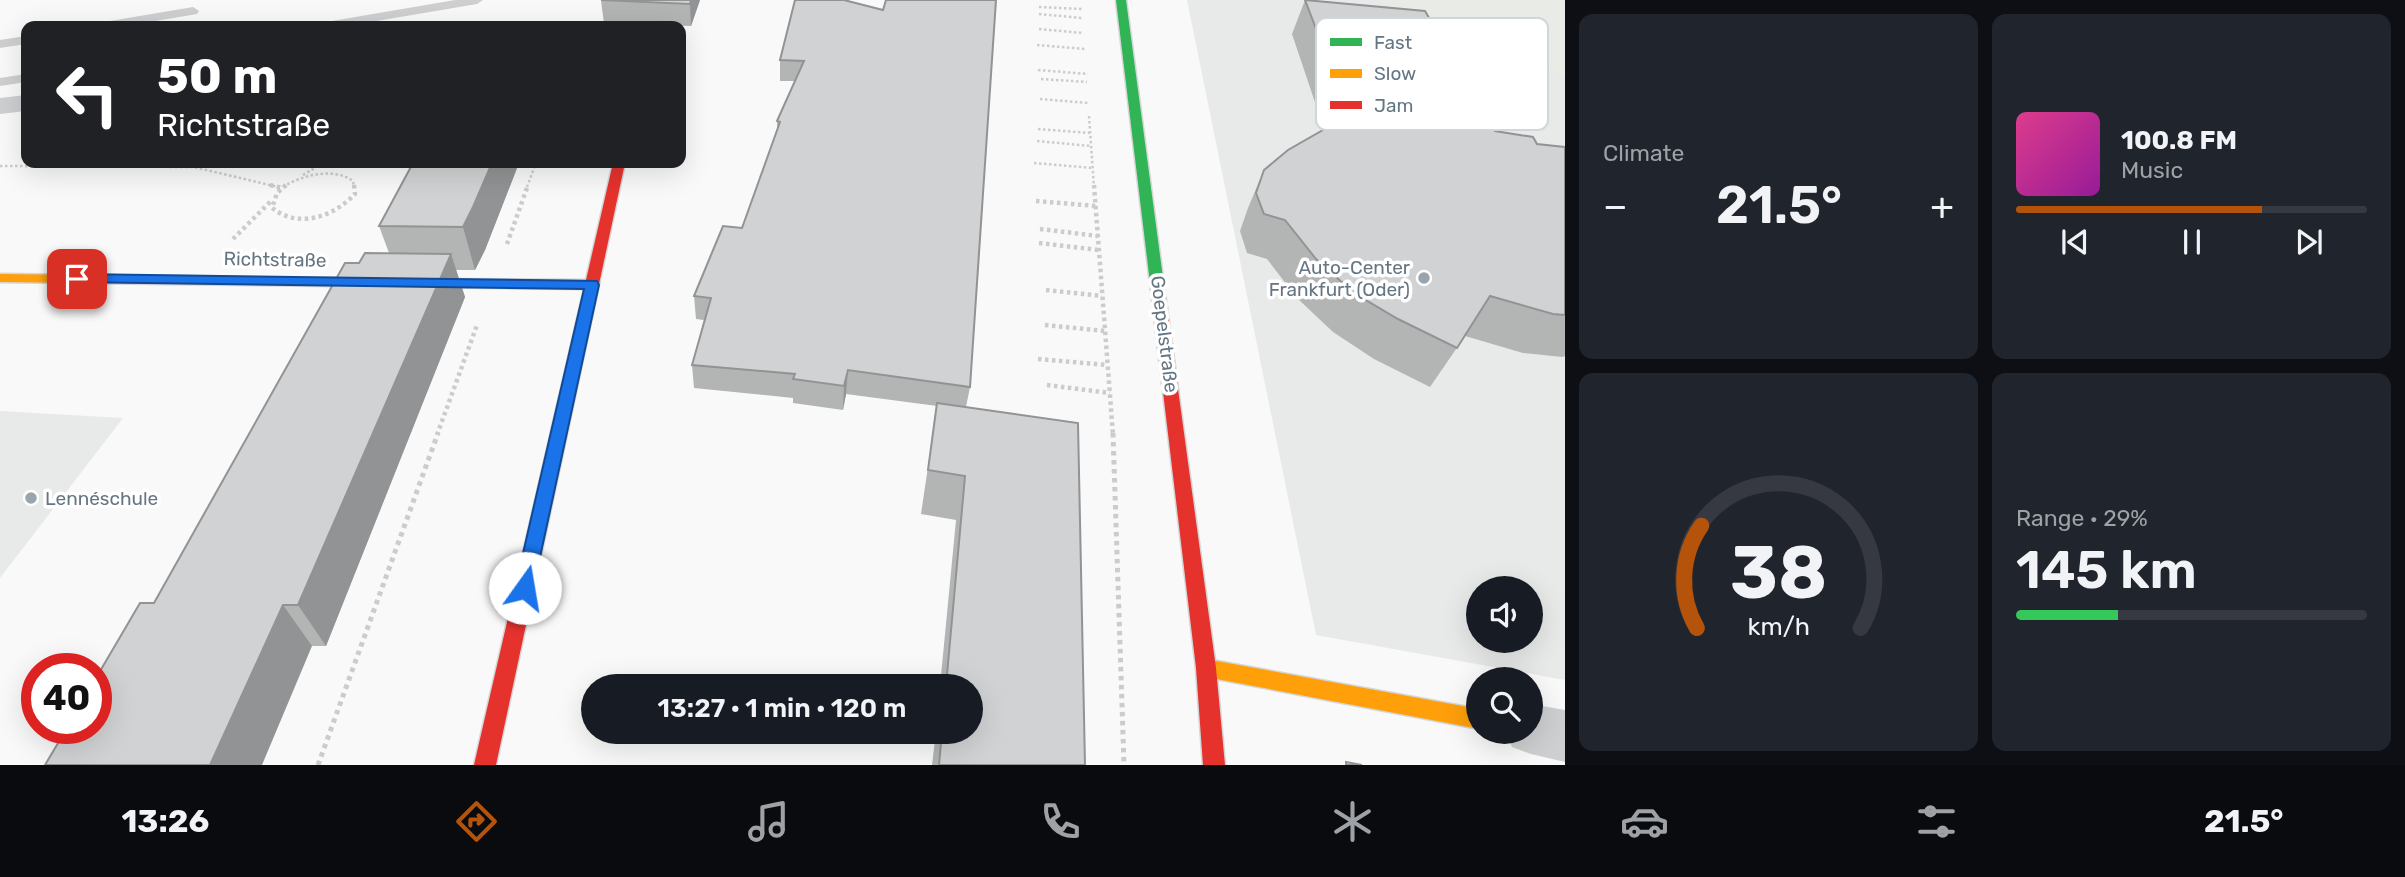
<!DOCTYPE html>
<html lang="en">
<head>
<meta charset="utf-8">
<style>
	body { margin:0; font-family:Rubik,sans-serif; background:#20242c; color:#f1f3f6; height:100vh; display:flex; flex-direction:column; font-size:26px; white-space:nowrap }
	* { box-sizing:border-box; margin:0 }
	p { font-size:23px; color:#9ea1a6 }
	.icon { flex:none; width:38px; height:38px; fill:none; stroke:currentColor; stroke-width:2; stroke-linecap:round; stroke-linejoin:round }
	.map { position:relative; flex:1; overflow:hidden }
	.details { display:flex; flex-direction:column; gap:14px; padding:14px; background:#0d0f14; width:840px }
	.details>* { flex:none }
	.guide { position:absolute; left:21px; top:21px; width:665px; height:147px; border-radius:14px; box-shadow:0 7px 28px #0002; background:#202124; color:#fff; overflow:hidden }
	.tools { position:absolute; left:1466px; top:576px; display:grid; gap:14px }
	.tools a { display:grid; place-items:center; width:77px; height:77px; border-radius:50%; background:#171b24; box-shadow:0 7px 28px #0002; font-size:35px }
	.speed { position:absolute; left:21px; top:653px; display:flex; gap:14px; font-size:35px; font-weight:700; text-align:center }
	.speed>* { display:grid; place-content:center; width:91px; height:91px; border-radius:50%; background:#171b24; box-shadow:0 7px 28px #0002; line-height:1 }
	.speed .limit { border:10px solid #d22; background:#fff; color:#111 }
	.pin { position:absolute; display:grid; place-items:center; width:60px; height:60px; color:#fff; margin:-30px; border-radius:14px; box-shadow:0 4px 10px #0006 }
	.me { position:absolute; width:77px; margin:-38px; rotate:13deg; stroke-linejoin:round; filter:drop-shadow(0 0 5px #0008) }
	.turn { display:flex; align-items:center; gap:24px; height:147px; padding:0 21px; font-size:32px }
	.turn .icon { width:91px; height:91px; stroke-width:2.5 }
	.turn b { display:block; font-size:49px; line-height:60px }
	.big { font-size:52px; font-weight:600; line-height:1.1 }
	.details .card { flex:1; display:flex; flex-direction:column; justify-content:center; gap:10px; min-width:0; padding:0 24px; border-radius:14px; background:#20242c }
	.details .dial { align-items:center; gap:0 }
	.dial svg { height:182px; overflow:visible; fill:none; stroke:#363941; stroke-width:7; stroke-linecap:round; text-anchor:middle }
	.dial text { fill:#f1f3f6; stroke:none }
	.song { display:flex; align-items:center; gap:21px }
	.cover { width:84px; height:84px; border-radius:10px; background:linear-gradient(135deg,hsl(330 70% 55%),hsl(300 70% 35%)) }
	.played { height:7px; border-radius:4px; background:linear-gradient(90deg,#b45309 70%,#363941 70%) }
	.keys { display:flex; justify-content:space-around; direction:ltr }
	.heat { display:flex; justify-content:space-between; align-items:center; font-size:38px; direction:ltr }
	.charge { height:10px; border-radius:5px; background:linear-gradient(90deg,#34c759 29%,#363941 0) }
	.details .tiles { flex:1; display:grid; gap:14px; grid-template-columns:repeat(2,1fr) }
	.trip { position:absolute; left:581px; top:674px; width:402px; height:70px; border-radius:35px; background:#171b24; box-shadow:0 7px 28px #0002; font-weight:600; line-height:70px; text-align:center }
	.menu { display:flex; height:112px; justify-content:space-around; align-items:center; background:#090b0e; color:#9ea1a6 }
	.menu .icon { width:49px; height:49px }
	.menu .selected { color:#b45309 }
	.menu b { font-size:32px; color:#f1f3f6 }
	main { display:flex; flex:1; min-height:0 }
	.map>svg:first-child { display:block }
	.built { fill:#e8e9e9; fill-rule:evenodd }
	.green { fill:#e8ebe6 }
	.lines { fill:none; stroke-linecap:round; stroke-linejoin:round }
	.fast-casing { stroke:#d5d6d7; stroke-width:3 }
	.slow-casing { stroke:#d5d6d7; stroke-width:3 }
	.jam-casing { stroke:#d5d6d7; stroke-width:3 }
	.path-far2 { stroke:#cbcccd; stroke-width:2.5; stroke-dasharray:2.5 2.5; stroke-linecap:butt }
	.path-far1 { stroke:#cbcccd; stroke-width:4.5; stroke-dasharray:3.5 3.5; stroke-linecap:butt }
	.path { stroke:#cbcccd; stroke-width:5; stroke-dasharray:4.5 4.5; stroke-linecap:butt }
	.lane { fill:#cecfd0; fill-rule:evenodd }
	.street { fill:#cecfd0; fill-rule:evenodd }
	.fast { fill:#30b455; fill-rule:evenodd }
	.slow { fill:#ff9f0a; fill-rule:evenodd }
	.jam { fill:#e5322d; fill-rule:evenodd }
	.wall { fill:#b3b5b5 }
	.shaded-wall { fill:#929394 }
	.building { fill:#d0d2d3; stroke:#929394; stroke-width:2 }
	.route { fill:#1a73e8; stroke:#114b97; stroke-width:2 }
	.poi-dot { fill:#99a4ac; stroke:#fff; stroke-width:2.5 }
	.labels { text-anchor:middle; stroke-width:7; stroke-linejoin:round; paint-order:stroke }
	.street-label { font-size:19px; fill:#657683; stroke:#fff }
	.poi-label { font-size:19px; fill:#657683; stroke:#fff; text-anchor:end }
	.key { fill:#fff; stroke:#d1d6da; stroke-width:2 }
	.key-label { font-size:19px; fill:#657683 }
</style>
</head>
<body>
<main>
<div class="map">
<svg width="1565" height="765" viewBox="0 0 1565 765">
	<rect width="100%" height="100%" fill="#f9f9f9"/>
	<g class="built">
		<path d="M1187,0h195l17,17 166,57v606l-249,-45zM1479,588h52v52h-52z"/>
		<polygon points="0,411 123,418 0,578"/>
	</g>
	<polygon class="green" points="1382,0 1565,0 1565,74 1399,17"/>
	<g class="lines">
		<g class="fast-casing">
			<polygon id="fast" points="1116,0 1126,0 1167,308 1160,313 1153,308"/>
		</g>
		<g class="slow-casing">
			<g id="slow">
				<polygon points="0,274 418,279 425,283 418,287 0,282"/>
				<polygon points="1206,659 1479,709 1479,729 1206,677 1199,675 1196,668 1199,661"/>
			</g>
		</g>
		<g class="jam-casing">
			<g id="jam">
				<polygon points="613,163 625,163 496,765 474,765 584,289 418,287 411,283 418,279 586,280"/>
				<polygon points="1160,303 1167,308 1216,668 1225,765 1203,765 1196,668 1153,308"/>
			</g>
		</g>
		<g class="path-far2">
			<polyline points="1039,7 1082,9"/>
			<polyline points="1039,14 1082,18"/>
			<polyline points="1039,29 1083,33"/>
			<polyline points="1037,45 1085,49"/>
			<polyline points="1038,70 1088,74"/>
			<polyline points="1041,79 1087,82"/>
			<polyline points="1040,99 1088,103"/>
			<polyline points="1089,116 1094,187"/>
			<polyline points="1038,129 1090,133"/>
			<polyline points="1037,141 1091,146"/>
			<polyline points="1034,163 1093,168"/>
			<polyline points="0,166 194,167 278,187"/>
			<polyline points="303,175 323,163"/>
			<path d="M283,187c19,-12 51,-20 70,-6l1,6"/>
			<polyline points="527,187 536,163"/>
		</g>
		<g class="path-far1">
			<polyline points="270,185 282,188"/>
			<path d="M286,185l-9,8 -5,15c27,21 61,9 83,-14l-1,-9"/>
			<polyline points="1094,185 1113,435"/>
			<polyline points="1036,201 1096,206"/>
			<polyline points="1040,229 1098,236"/>
			<polyline points="233,239 271,201"/>
			<polyline points="1039,243 1099,250"/>
			<polyline points="507,244 528,185"/>
			<polyline points="1046,290 1102,296"/>
			<polyline points="1045,325 1105,331"/>
			<polyline points="1038,359 1107,365"/>
			<polyline points="1047,385 1110,393"/>
			<polyline points="437,435 477,325"/>
		</g>
		<g class="path">
			<polyline points="1113,433 1124,765"/>
			<polyline points="318,765 438,433"/>
		</g>
		<g class="lane">
			<polygon points="455,0 483,0 477,4 347,26 319,26 326,22"/>
			<polygon points="193,7 199,11 197,14 126,26 97,26 104,22"/>
			<polygon points="26,36 26,44 0,48 0,40"/>
			<polygon points="26,74 26,82 0,86 0,78"/>
		</g>
		<g class="street">
			<polygon points="26,95 26,111 0,114 0,98"/>
			<polygon points="1531,704 1565,710 1565,762 1531,754 1512,747 1506,732 1531,732"/>
		</g>
		<use href="#fast" class="fast"/>
		<use href="#slow" class="slow"/>
		<use href="#jam" class="jam"/>
	</g>
	<g class="wall">
		<polygon points="700,0 691,26 604,23 601,1"/>
		<polygon points="795,0 970,387 966,407 1085,765 932,765 936,732 971,732 971,686 940,686 956,520 921,514 937,406 846,394 843,410 793,403 793,398 694,388 692,365 704,320 696,319 694,296 742,228 777,130 777,121 795,81 780,81 780,60"/>
		<polygon points="1305,0 1495,131 1537,144 1565,147 1565,356 1562,357 1523,353 1465,336 1430,387 1374,359 1333,332 1297,298 1267,259 1247,253 1240,231 1248,208 1264,170 1324,129 1292,34"/>
		<polygon points="413,163 519,163 485,250 475,270 456,270 465,297 326,646 312,646 154,603 359,263 389,253 379,226"/>
	</g>
	<g class="shaded-wall">
		<polygon points="691,0 700,0 691,26 690,4"/>
		<polygon points="492,163 519,163 485,250 475,270 463,227"/>
		<polygon points="451,254 465,297 326,646 298,605"/>
		<polygon points="848,370 846,394 843,410 844,386"/>
		<polygon points="283,605 312,646 262,765 210,765"/>
	</g>
	<g class="building">
		<polygon points="601,0 691,0 690,4"/>
		<polygon points="795,0 844,0 883,10 886,0 996,0 970,387 848,370 844,386 793,379 795,374 692,365 711,298 694,296 723,226 742,228 780,122 777,121 804,61 780,60"/>
		<polygon points="1305,0 1425,11 1495,131 1533,137 1537,144 1565,147 1565,315 1553,314 1490,296 1457,348 1398,319 1354,293 1316,259 1285,220 1264,214 1256,193 1264,170 1288,150 1349,115"/>
		<polygon points="413,163 492,163 473,207 463,227 379,226"/>
		<polygon points="365,253 451,254 298,605 283,605 210,765 45,765 67,728 96,728 96,678 140,603 154,603 345,263 359,263"/>
		<polygon points="937,403 1078,423 1085,765 939,765 942,732 971,732 971,686 946,686 965,476 928,470"/>
		<polygon points="1346,762 1362,765 1346,765"/>
	</g>
	<polygon class="route" points="77,274 597,281 599,285 532,594 525,596 518,594 515,588 584,289 72,282 72,275"/>
	<g class="poi-dot">
		<circle cx="1424" cy="278" r="7"/>
		<circle cx="31" cy="498" r="7"/>
	</g>
	<g class="labels">
		<g class="street-label">
			<text transform="translate(275 259) rotate(1)" y="7">Richtstraße</text>
			<text transform="translate(1165 334) rotate(83)" y="7">Goepelstraße</text>
		</g>
		<g class="poi-label">
			<text x="1410" y="274">Auto-Center<tspan x="1410" dy="22">Frankfurt (Oder)</tspan></text>
			<text x="45" y="505" text-anchor="start">Lennéschule</text>
		</g>
	</g>
	<rect x="1316" y="18" width="232" height="112" rx="10" class="key"/>
	<rect x="1330" y="38" width="32" height="8" fill="#30b455"/>
	<rect x="1330" y="69" width="32" height="9" fill="#ff9f0a"/>
	<rect x="1330" y="101" width="32" height="8" fill="#e5322d"/>
	<g class="key-label">
		<text x="1374" y="49">Fast</text>
		<text x="1374" y="80">Slow</text>
		<text x="1374" y="112">Jam</text>
	</g>
</svg>
<div class="tools">
<a><svg class="icon" aria-label="sound" viewBox="0 0 24 24"><path d="M4 9h4l5-4v14l-5-4H4zM17 9q2 3 0 6"/></svg></a>
<a><svg class="icon" aria-label="search" viewBox="0 0 24 24"><circle cx="10" cy="10" r="6"/><path d="M15 15l6 6"/></svg></a>
</div>
<div class="speed"><div class="limit">40</div></div>
<div class="pin" style="left:77px;top:279px;background:#d93025"><svg class="icon" aria-label="arrive" viewBox="0 0 24 24"><path d="M6 21V4h12l-3 4 3 4H6"/></svg></div>
<svg class="me" style="left:525px;top:588px" viewBox="-20 -20 40 40"><circle r="19" fill="#fff"/><path d="M0-13L10 11 0 6-10 11z" fill="#1a73e8"/></svg>
<div class="trip">13:27 · 1 min · 120 m</div>
<div class="guide">
<div class="turn"><svg class="icon" aria-label="left" viewBox="0 0 24 24"><path d="M17 20v-9H6M10 6l-5 5 5 5"/></svg><div><b>50 m</b>Richtstraße</div></div>
</div>
</div>
<section class="details">
<div class="tiles">
<div class="card"><p>Climate</p>
<div class="heat"><a>−</a><b class="big">21.5°</b><a>+</a></div>
</div>
<div class="card">
<div class="song"><i class="cover"></i><div><b>100.8 FM</b><p>Music</p></div></div>
<div class="played"></div>
<div class="keys"><svg class="icon" aria-label="previous" viewBox="0 0 24 24"><path d="M18 5L8 12l10 7zM5 5v14"/></svg><svg class="icon" aria-label="pause" viewBox="0 0 24 24"><path d="M8 5v14M16 5v14"/></svg><svg class="icon" aria-label="next" viewBox="0 0 24 24"><path d="M6 5l10 7-10 7zM19 5v14"/></svg></div>
</div>
<div class="card dial"><svg viewBox="0 0 100 80">
<path d="M14 69A42 42 0 1 1 86 69"/>
<path d="M14 69A42 42 0 0 1 16 24" stroke="#b45309"/>
<text x="50" y="56" font-size="32" font-weight="700">38</text>
<text x="50" y="72" font-size="11">km/h</text>
</svg></div>
<div class="card"><p>Range · 29%</p><b class="big">145 km</b><div class="charge"></div></div>
</div>
</section>
</main>
<nav class="menu">
<b>13:26</b>
<svg class="icon selected" aria-label="directions" viewBox="0 0 24 24"><path d="M12 3l9 9-9 9-9-9zM9 14v-3h6M13 9l2 2-2 2"/></svg>
<svg class="icon" aria-label="music" viewBox="0 0 24 24"><path d="M9 18V5l10-2v13"/><circle cx="6" cy="18" r="3"/><circle cx="16" cy="16" r="3"/></svg>
<svg class="icon" aria-label="phone" viewBox="0 0 24 24"><path d="M5 4h4l2 5-3 2q2 4 5 5l2-3 5 2v4C11 20 4 13 5 4z"/></svg>
<svg class="icon" aria-label="climate" viewBox="0 0 24 24"><path d="M12 3v18M4 7l16 10M4 17L20 7"/></svg>
<svg class="icon" aria-label="car" viewBox="0 0 24 24"><path d="M5 17H2v-5l4-1 3-4h7l3 4 3 1v5h-3M9 17h6M6 11h13"/><circle cx="7" cy="17" r="2"/><circle cx="17" cy="17" r="2"/></svg>
<svg class="icon" aria-label="filters" viewBox="0 0 24 24"><path d="M4 7h16M4 17h16"/><circle cx="9" cy="7" r="2"/><circle cx="15" cy="17" r="2"/></svg>
<b>21.5°</b>
</nav>
</body>
</html>
